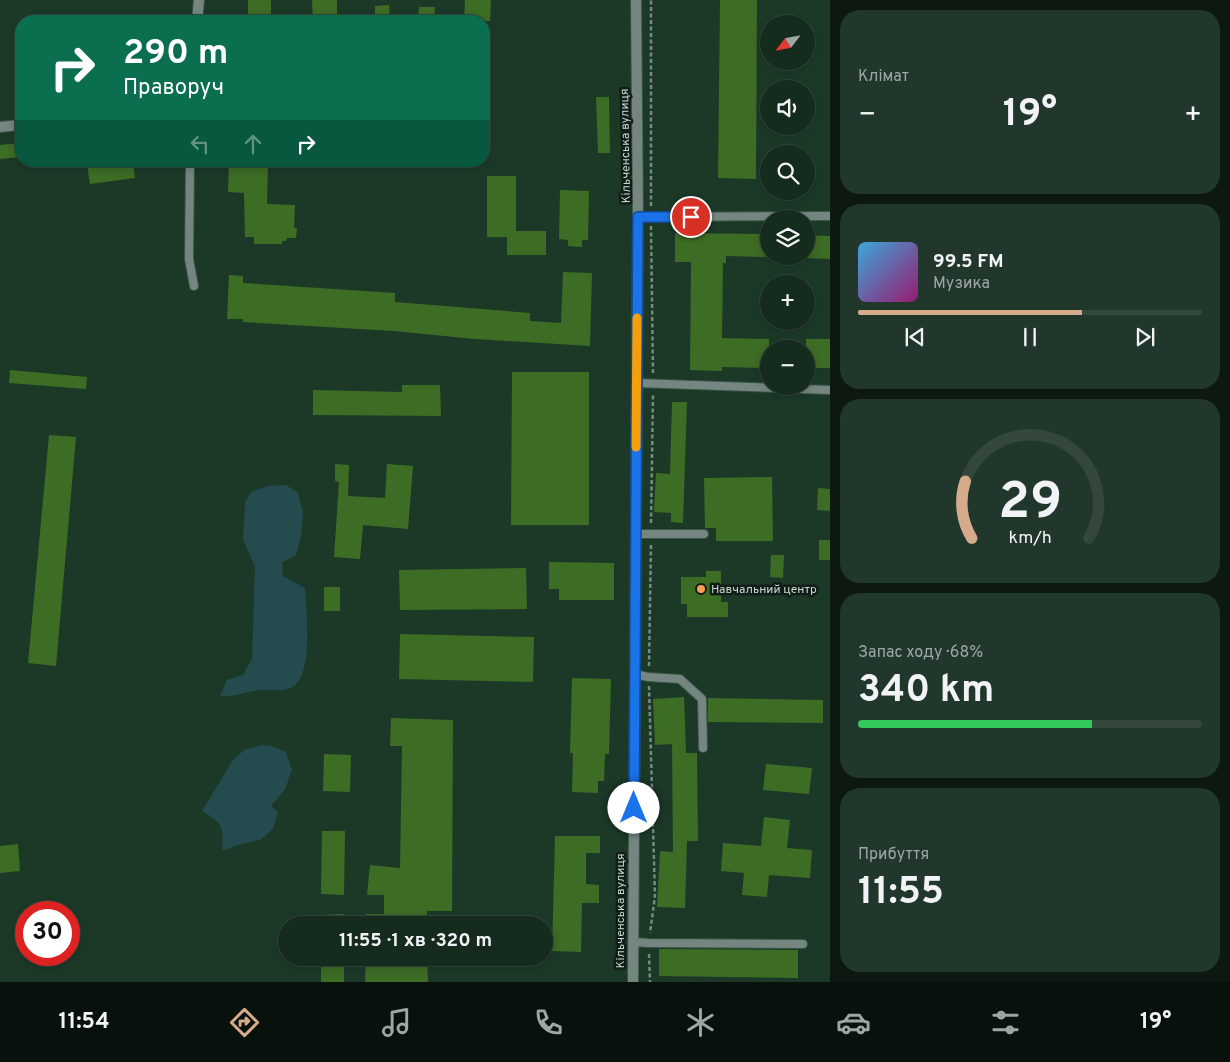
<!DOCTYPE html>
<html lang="uk">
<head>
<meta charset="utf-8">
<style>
	body { margin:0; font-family:Overpass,sans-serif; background:#22372b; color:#f1f3f6; height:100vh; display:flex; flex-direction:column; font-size:19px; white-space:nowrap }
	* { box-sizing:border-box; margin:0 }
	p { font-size:16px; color:#9da7a4 }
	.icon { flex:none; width:28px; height:28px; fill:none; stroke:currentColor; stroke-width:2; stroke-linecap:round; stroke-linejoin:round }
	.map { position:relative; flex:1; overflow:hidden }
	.side { display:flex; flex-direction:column; gap:10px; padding:10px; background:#0c1810; width:400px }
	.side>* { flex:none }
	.hud { position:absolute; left:15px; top:15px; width:475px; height:152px; border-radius:20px; box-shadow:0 2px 8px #0003,0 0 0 1px #34473c; background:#0b6e4f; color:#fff; overflow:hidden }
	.needle { width:32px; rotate:238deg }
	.buttons { position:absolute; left:760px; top:15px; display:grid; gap:10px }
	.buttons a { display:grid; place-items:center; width:55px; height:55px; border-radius:50%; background:#152b1e; box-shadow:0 2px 8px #0003,0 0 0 1px #34473c; font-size:25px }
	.speed { position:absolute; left:15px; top:901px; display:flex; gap:10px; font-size:25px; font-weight:700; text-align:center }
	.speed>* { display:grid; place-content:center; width:65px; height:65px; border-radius:50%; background:#152b1e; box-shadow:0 2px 8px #0003,0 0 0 1px #34473c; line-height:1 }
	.speed .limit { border:8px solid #d22; background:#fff; color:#111 }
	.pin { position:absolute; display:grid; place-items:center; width:42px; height:42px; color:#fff; margin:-21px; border:2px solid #fff; border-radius:50%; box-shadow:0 1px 5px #0007 }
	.me { position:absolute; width:55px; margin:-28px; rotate:0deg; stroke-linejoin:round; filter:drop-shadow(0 0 4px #0008) }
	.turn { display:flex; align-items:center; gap:18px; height:105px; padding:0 25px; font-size:22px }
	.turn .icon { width:65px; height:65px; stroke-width:2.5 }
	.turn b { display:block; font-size:35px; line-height:42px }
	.lanes { display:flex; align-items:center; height:48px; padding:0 25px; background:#0003; justify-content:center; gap:25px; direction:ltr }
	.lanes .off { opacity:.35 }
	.big { font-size:38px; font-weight:700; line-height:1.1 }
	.side .card { flex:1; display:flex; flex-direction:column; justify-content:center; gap:8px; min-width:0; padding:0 18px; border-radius:20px; background:#22372b }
	.side .dial { align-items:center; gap:0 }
	.dial svg { height:130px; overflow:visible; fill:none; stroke:#34473c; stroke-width:7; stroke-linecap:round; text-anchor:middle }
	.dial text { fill:#f1f3f6; stroke:none }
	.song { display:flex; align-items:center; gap:15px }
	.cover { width:60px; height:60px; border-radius:8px; background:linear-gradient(135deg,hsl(200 70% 55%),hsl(320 70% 35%)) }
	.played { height:5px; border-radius:2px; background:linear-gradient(90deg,#d6ab8b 65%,#34473c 65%) }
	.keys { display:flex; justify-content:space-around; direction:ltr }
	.heat { display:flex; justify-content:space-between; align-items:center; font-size:28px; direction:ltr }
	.charge { height:8px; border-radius:4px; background:linear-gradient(90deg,#34c759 68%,#34473c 0) }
	.trip { position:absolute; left:278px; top:916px; width:275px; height:50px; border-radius:25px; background:#152b1e; box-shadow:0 2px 8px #0003,0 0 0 1px #34473c; font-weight:700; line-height:50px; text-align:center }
	.dock { display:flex; height:80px; justify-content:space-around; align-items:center; background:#08110c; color:#9da7a4 }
	.dock .icon { width:35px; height:35px }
	.dock .selected { color:#d6ab8b }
	.dock b { font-size:22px; color:#f1f3f6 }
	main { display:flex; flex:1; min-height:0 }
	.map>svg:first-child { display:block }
	.water { fill:#244c4e }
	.building { fill:#3d6c25 }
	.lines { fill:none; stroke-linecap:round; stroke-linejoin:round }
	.lane-casing { stroke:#3b5646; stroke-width:10 }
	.street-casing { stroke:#3b5646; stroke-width:12 }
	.path { stroke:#758c7e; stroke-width:2.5; stroke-dasharray:4 2.5; stroke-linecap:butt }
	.lane { stroke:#758681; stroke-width:8 }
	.street { stroke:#758681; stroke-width:10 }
	.route-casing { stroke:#114b97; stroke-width:12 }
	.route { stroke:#1a73e8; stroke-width:9 }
	.slow { stroke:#f59e0b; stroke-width:9 }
	.poi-dot { fill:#fd9d55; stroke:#111d16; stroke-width:2 }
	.labels { text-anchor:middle; stroke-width:5; stroke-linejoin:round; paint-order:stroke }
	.street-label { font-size:12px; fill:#c8d9ce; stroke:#111d16 }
	.poi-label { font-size:12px; fill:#c8d9ce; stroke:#111d16; text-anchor:start }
</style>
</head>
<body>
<main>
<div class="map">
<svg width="830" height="982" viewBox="0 0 830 982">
	<rect width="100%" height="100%" fill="#1c3928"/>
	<g class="water">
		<path d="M286,485l12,8 5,20 -2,23 -5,19 -14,7 1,14 22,12c1,22 8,82 -10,97 -10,8 -22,4 -33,5 -15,1 -27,7 -42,6l7,-16 16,-5 9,-16 3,-92 -12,-28 2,-36 6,-11 17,-6z"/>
		<path d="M261,745l10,1 15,6 6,18 -7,19 -14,17 7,6 -5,17 -13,11 -19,4 -19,7c2,-24 1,-28 -20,-40l31,-51 11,-10z"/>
	</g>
	<g class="building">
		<rect x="248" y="0" width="23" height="21"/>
		<polygon points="312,0 337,0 337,21 313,21"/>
		<polygon points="465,0 491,0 490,21 464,21"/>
		<polygon points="720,0 757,0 756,179 718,178"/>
		<polygon points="389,5 390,21 375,21 375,6"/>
		<polygon points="419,7 435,7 434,21 418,21"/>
		<polygon points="596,97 609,97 610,153 598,153"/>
		<polygon points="21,143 21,157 0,159 0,145"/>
		<polygon points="115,161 133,161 135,178 90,184 87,165"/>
		<polygon points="229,161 268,161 267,204 295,205 294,228 297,228 296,238 287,238 286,241 282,241 282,244 254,244 254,237 245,237 244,193 228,192"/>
		<polygon points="487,176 516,176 516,231 546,231 546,255 507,255 507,237 487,237"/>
		<polygon points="560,190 589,191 588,240 582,240 582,247 568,246 568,240 559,239"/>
		<polygon points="675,233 769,234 769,257 726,256 726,263 723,263 722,338 769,339 769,368 722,367 722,371 690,370 691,262 675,262"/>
		<polygon points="806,235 830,236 830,259 806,258"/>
		<polygon points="563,272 592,273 590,346 475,339 393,331 243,322 243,319 227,319 229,275 243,276 243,283 395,293 395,302 530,313 530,321 561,323"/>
		<rect x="806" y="339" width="24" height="29"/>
		<polygon points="10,370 87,377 86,389 9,383"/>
		<polygon points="512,372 589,372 589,525 511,525"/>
		<polygon points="402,385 440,385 441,416 313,415 313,390 402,392"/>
		<polygon points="672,402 687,402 683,523 671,522 671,513 654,512 656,473 670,474"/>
		<polygon points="49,435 76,437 56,666 28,663"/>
		<polygon points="335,464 349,465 348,496 385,498 387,464 413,466 408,529 363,525 360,559 334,557 339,482 335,481"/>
		<polygon points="772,477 773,541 716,541 716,528 705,528 704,478"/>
		<polygon points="818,488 830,489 830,511 817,510"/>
		<rect x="819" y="540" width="11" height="20"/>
		<polygon points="771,555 784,555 783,578 770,577"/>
		<polygon points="549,562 614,563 614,600 559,600 559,589 549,589"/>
		<polygon points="526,568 527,609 400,610 399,570"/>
		<polygon points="706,571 721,571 721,602 728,602 728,617 687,617 687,604 681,604 681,577 706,577"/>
		<rect x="324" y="587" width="16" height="24"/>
		<polygon points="400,634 534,637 533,682 399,679"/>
		<polygon points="572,678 611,679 609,754 605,754 604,781 598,781 598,793 572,792 573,753 570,753"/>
		<polygon points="684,697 686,753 697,753 698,841 687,841 685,908 657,907 660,851 673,852 672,744 655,745 653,699"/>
		<polygon points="708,698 823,700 823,723 708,722"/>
		<polygon points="391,718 453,720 452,911 427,911 427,925 366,925 366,914 384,914 384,895 367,895 370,865 400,868 402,746 390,746"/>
		<polygon points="324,754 351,755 350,792 323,791"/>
		<polygon points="766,764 812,768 809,794 763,790"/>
		<polygon points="764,817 790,820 787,848 812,850 810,878 769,875 767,897 742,895 744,873 721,871 723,843 761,846"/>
		<polygon points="322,831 345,831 344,895 321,894"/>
		<polygon points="555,836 600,836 600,853 586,853 586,884 599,885 599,903 582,903 581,952 552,951"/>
		<polygon points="18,844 20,871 0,873 0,846"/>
		<polygon points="344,914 344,925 321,925 321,915"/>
		<polygon points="659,949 798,950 798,978 659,976"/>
		<rect x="321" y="958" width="23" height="24"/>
		<polygon points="366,958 427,958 428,982 365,982"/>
	</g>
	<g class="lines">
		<g class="lane-casing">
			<g id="lane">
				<polyline points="190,161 189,259 194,286"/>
				<polyline points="638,217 830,216"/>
				<polyline points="637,383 830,390"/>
				<polyline points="636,534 704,534"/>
				<polyline points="635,674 648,677 680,679 702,699 703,748"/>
				<polyline points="633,942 649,943 803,944"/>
			</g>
		</g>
		<g class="street-casing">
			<g id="street">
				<polyline points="197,21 199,0"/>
				<polyline points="0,127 21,125"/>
				<polyline points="633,982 638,217 636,0"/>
			</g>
		</g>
		<g class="path">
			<polyline points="651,206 651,0"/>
			<polyline points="651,226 653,373"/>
			<polyline points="651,523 653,394"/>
			<polyline points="649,666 651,544"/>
			<polyline points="649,686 655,896 650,933"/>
			<polyline points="649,954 650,982"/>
		</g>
		<use href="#lane" class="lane"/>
		<use href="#street" class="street"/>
	</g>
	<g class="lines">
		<g class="route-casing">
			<polyline id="route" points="634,808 638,217 691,217"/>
		</g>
		<use href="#route" class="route"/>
		<polyline class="slow" points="636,447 637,318"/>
	</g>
	<circle class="poi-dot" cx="701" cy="589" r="5"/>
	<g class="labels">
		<g class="street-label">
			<text transform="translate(625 146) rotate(-91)" y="4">Кільченська вулиця</text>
			<text transform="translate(620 911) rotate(-90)" y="4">Кільченська вулиця</text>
		</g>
		<g class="poi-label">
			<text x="711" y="593">Навчальний центр</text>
		</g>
	</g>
</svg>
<div class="buttons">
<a><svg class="needle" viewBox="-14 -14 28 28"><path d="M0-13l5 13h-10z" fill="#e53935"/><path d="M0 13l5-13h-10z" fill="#9da7a4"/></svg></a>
<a><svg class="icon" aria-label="sound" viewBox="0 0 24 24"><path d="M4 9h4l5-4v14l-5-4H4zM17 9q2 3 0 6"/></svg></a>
<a><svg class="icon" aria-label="search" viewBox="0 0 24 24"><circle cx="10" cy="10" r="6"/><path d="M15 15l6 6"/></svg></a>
<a><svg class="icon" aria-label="layers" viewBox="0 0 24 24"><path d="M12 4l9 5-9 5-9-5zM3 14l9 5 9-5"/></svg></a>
<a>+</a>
<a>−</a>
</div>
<div class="speed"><div class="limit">30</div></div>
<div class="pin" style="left:691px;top:217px;background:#d93025"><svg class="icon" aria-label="arrive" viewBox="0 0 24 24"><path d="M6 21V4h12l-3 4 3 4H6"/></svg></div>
<svg class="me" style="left:634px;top:808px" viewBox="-20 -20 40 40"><circle r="19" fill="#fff"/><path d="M0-13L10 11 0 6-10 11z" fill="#1a73e8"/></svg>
<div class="trip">11:55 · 1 хв · 320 m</div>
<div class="hud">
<div class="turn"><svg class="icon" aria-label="right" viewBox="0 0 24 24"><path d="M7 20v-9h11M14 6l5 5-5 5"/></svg><div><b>290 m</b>Праворуч</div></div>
<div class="lanes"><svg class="icon off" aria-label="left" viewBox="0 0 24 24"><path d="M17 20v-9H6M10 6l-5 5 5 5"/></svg><svg class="icon off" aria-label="ahead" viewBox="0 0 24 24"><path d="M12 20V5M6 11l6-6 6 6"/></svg><svg class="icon" aria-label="right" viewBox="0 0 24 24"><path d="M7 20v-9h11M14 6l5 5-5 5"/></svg></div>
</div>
</div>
<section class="side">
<div class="card"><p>Клімат</p>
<div class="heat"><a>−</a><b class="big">19°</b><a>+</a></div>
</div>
<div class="card">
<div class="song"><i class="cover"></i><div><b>99.5 FM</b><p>Музика</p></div></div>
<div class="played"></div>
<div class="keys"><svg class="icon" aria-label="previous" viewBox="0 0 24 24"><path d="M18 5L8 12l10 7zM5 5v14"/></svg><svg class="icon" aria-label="pause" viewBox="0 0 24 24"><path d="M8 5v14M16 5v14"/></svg><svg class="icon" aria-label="next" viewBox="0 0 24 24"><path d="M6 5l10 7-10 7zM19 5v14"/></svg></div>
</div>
<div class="card dial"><svg viewBox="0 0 100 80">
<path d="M14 69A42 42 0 1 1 86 69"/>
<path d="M14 69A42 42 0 0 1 10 34" stroke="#d6ab8b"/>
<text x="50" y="56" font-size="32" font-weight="700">29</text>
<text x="50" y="72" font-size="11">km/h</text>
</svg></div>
<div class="card"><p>Запас ходу · 68%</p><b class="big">340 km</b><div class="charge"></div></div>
<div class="card"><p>Прибуття</p><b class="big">11:55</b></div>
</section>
</main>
<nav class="dock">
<b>11:54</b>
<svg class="icon selected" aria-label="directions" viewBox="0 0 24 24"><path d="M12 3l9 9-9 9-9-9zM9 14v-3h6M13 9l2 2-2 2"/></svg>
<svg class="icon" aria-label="music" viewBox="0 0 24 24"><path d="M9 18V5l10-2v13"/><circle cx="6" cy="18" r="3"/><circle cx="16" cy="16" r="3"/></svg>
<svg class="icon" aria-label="phone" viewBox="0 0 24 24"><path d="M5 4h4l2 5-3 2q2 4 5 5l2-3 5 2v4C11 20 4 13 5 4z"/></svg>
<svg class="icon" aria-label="climate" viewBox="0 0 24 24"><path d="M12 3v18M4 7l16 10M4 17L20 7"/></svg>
<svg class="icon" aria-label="car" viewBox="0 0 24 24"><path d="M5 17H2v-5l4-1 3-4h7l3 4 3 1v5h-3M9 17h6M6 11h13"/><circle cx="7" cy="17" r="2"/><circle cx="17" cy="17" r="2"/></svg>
<svg class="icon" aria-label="filters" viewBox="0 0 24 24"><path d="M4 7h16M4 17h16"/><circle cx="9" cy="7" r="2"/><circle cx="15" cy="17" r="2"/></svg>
<b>19°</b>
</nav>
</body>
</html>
